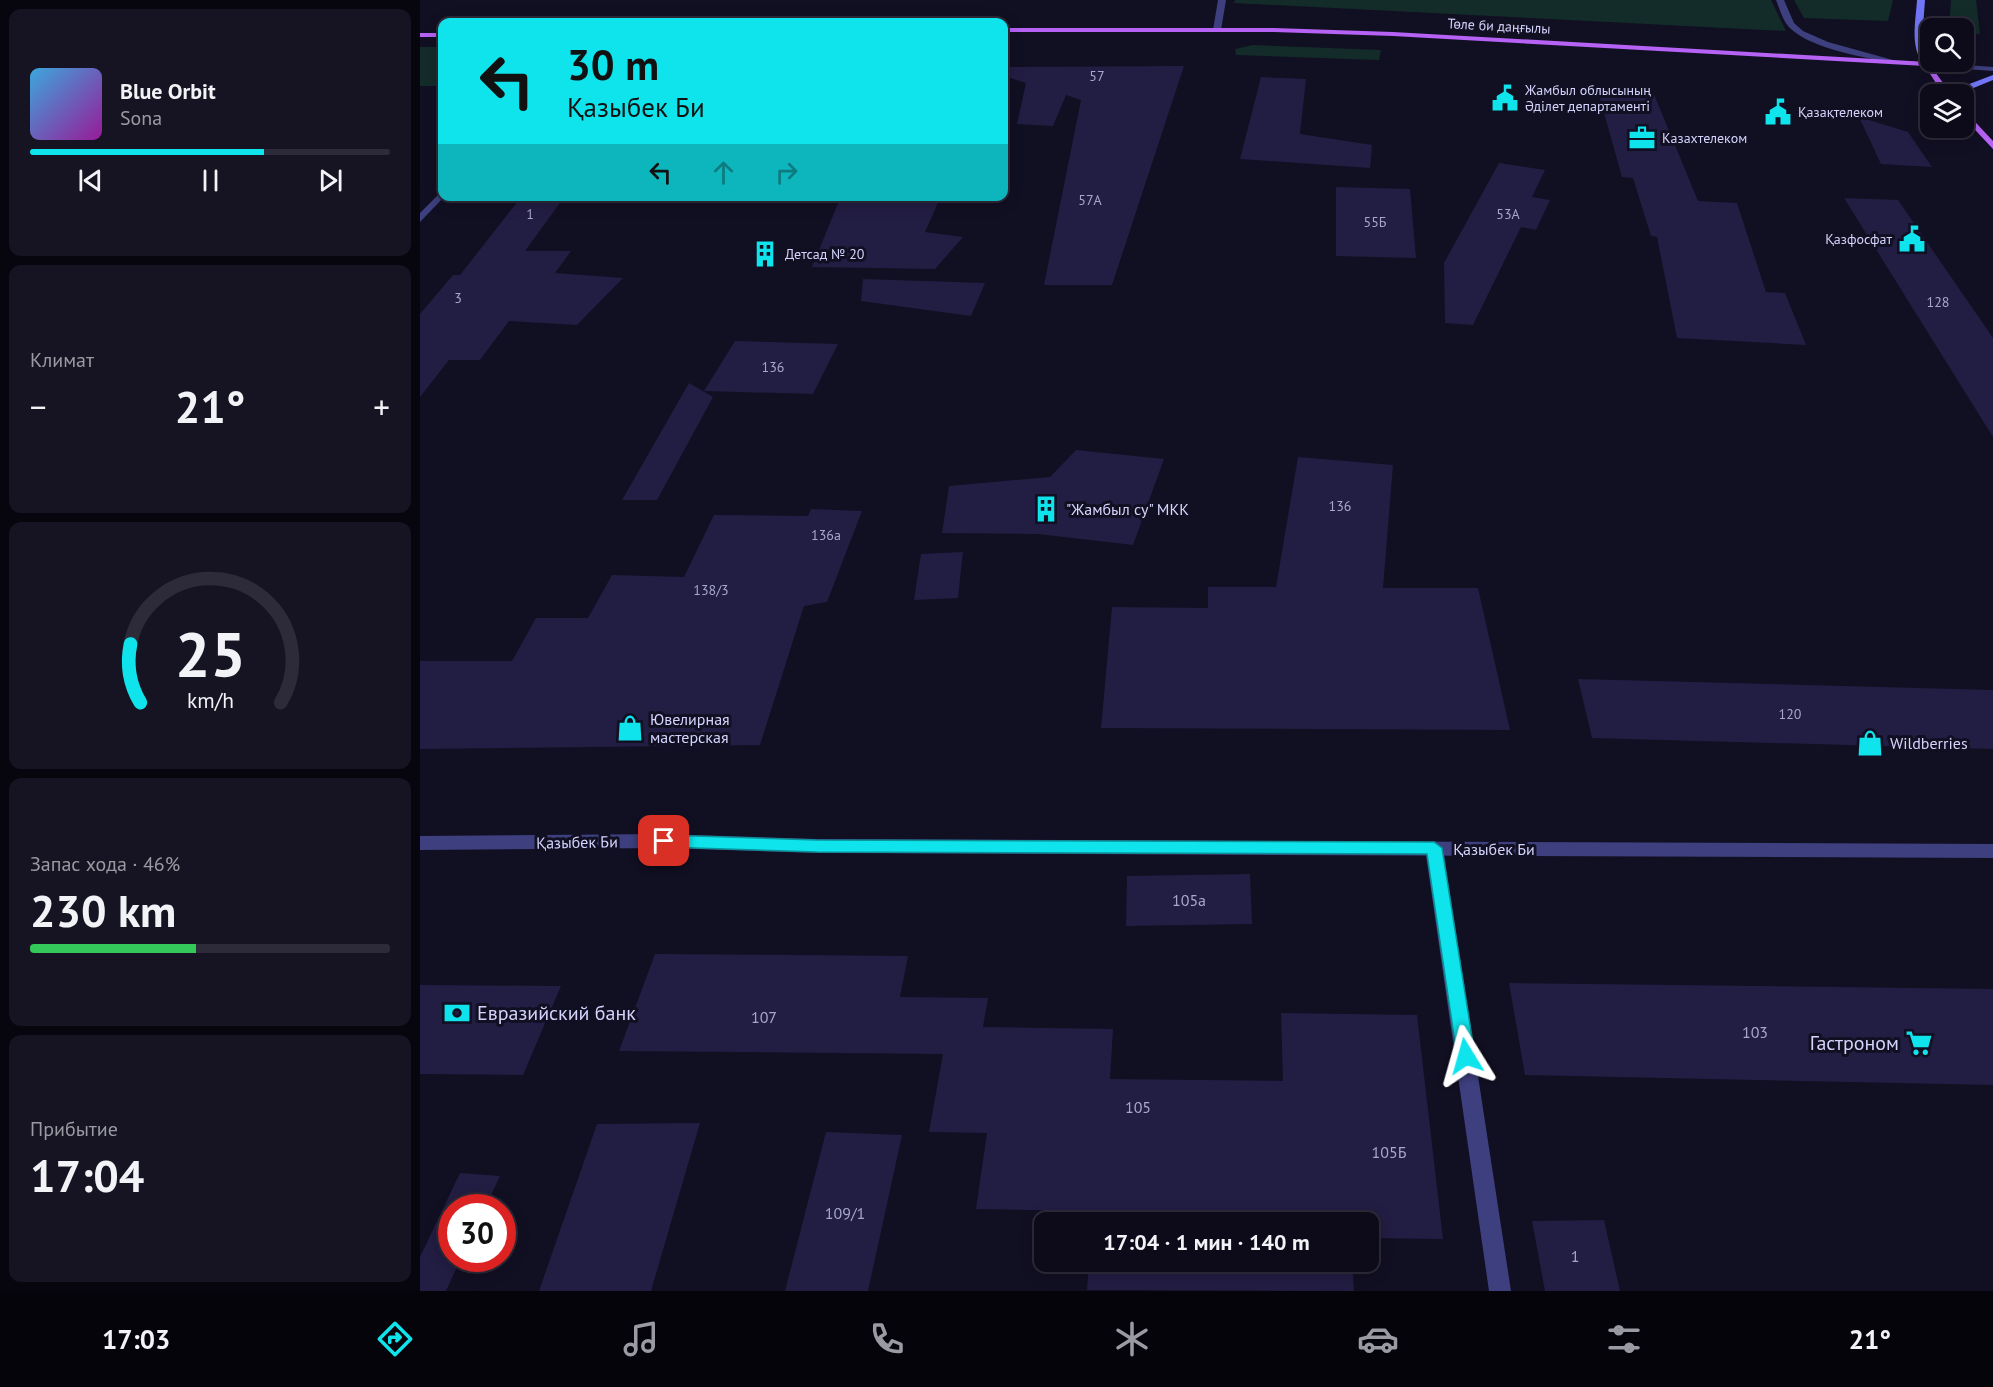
<!DOCTYPE html>
<html lang="ru">
<head>
<meta charset="utf-8">
<style>
	body { margin:0; font-family:"PT Sans",sans-serif; background:#161423; color:#f1f3f6; height:100vh; display:flex; flex-direction:column; font-size:22px; white-space:nowrap }
	* { box-sizing:border-box; margin:0 }
	p { font-size:20px; color:#9a9ba2 }
	.icon { flex:none; width:33px; height:33px; fill:none; stroke:currentColor; stroke-width:2; stroke-linecap:round; stroke-linejoin:round }
	.map { position:relative; flex:1; overflow:hidden }
	.sheet { display:flex; flex-direction:column; gap:9px; padding:9px; background:#07060e; width:420px }
	.sheet>* { flex:none }
	.guide { position:absolute; left:18px; top:18px; width:570px; height:183px; border-radius:12px; box-shadow:0 3px 15px #0003,0 0 0 2px #2d2b39; background:#0fe4ec; color:#111; overflow:hidden }
	.tools { position:absolute; left:1500px; top:18px; display:grid; gap:12px }
	.tools a { display:grid; place-items:center; width:54px; height:54px; border-radius:12px; background:#0d0b1a; box-shadow:0 3px 15px #0003,0 0 0 2px #2d2b39; font-size:30px }
	.speed { position:absolute; left:18px; top:1194px; display:flex; gap:12px; font-size:30px; font-weight:700; text-align:center }
	.speed>* { display:grid; place-content:center; width:78px; height:78px; border-radius:50%; background:#0d0b1a; box-shadow:0 3px 15px #0003,0 0 0 2px #2d2b39; line-height:1 }
	.speed .limit { border:9px solid #d22; background:#fff; color:#111 }
	.pin { position:absolute; display:grid; place-items:center; width:51px; height:51px; color:#fff; margin:-26px; border-radius:12px; box-shadow:0 3px 9px #0006 }
	.me { position:absolute; width:66px; margin:-33px; rotate:352deg; stroke-linejoin:round; filter:drop-shadow(0 0 4px #0008) }
	.turn { display:flex; align-items:center; gap:21px; height:126px; padding:0 30px; font-size:27px }
	.turn .icon { width:78px; height:78px; stroke-width:2.5 }
	.turn b { display:block; font-size:42px; line-height:51px }
	.lanes { display:flex; align-items:center; height:57px; padding:0 30px; background:#0003; justify-content:center; gap:30px; direction:ltr }
	.lanes .off { opacity:.35 }
	.big { font-size:45px; font-weight:600; line-height:1.1 }
	.sheet .tile { flex:1; display:flex; flex-direction:column; justify-content:center; gap:9px; min-width:0; padding:0 21px; border-radius:12px; background:#161423 }
	.sheet .dial { align-items:center; gap:0 }
	.dial svg { height:156px; overflow:visible; fill:none; stroke:#2d2b39; stroke-width:7; stroke-linecap:round; text-anchor:middle }
	.dial text { fill:#f1f3f6; stroke:none }
	.song { display:flex; align-items:center; gap:18px }
	.cover { width:72px; height:72px; border-radius:9px; background:linear-gradient(135deg,hsl(200 70% 55%),hsl(300 70% 35%)) }
	.played { height:6px; border-radius:3px; background:linear-gradient(90deg,#0fe4ec 65%,#2d2b39 65%) }
	.keys { display:flex; justify-content:space-around; direction:ltr }
	.heat { display:flex; justify-content:space-between; align-items:center; font-size:33px; direction:ltr }
	.charge { height:9px; border-radius:4px; background:linear-gradient(90deg,#34c759 46%,#2d2b39 0) }
	.trip { position:absolute; left:614px; top:1212px; width:345px; height:60px; border-radius:12px; background:#0d0b1a; box-shadow:0 3px 15px #0003,0 0 0 2px #2d2b39; font-weight:600; line-height:60px; text-align:center }
	.tabs { display:flex; height:96px; justify-content:space-around; align-items:center; background:#05040a; color:#9a9ba2 }
	.tabs .icon { width:42px; height:42px }
	.tabs .current { color:#0fe4ec }
	.tabs b { font-size:27px; color:#f1f3f6 }
	main { display:flex; flex:1; min-height:0 }
	.map>svg:first-child { display:block }
	.green { fill:#132c29 }
	.building { fill:#221d42 }
	.lines { fill:none; stroke-linecap:round; stroke-linejoin:round }
	.minor { fill:#3d3f7e; fill-rule:evenodd }
	.tertiary { fill:#3d3f7e; fill-rule:evenodd }
	.secondary { fill:#7176f6; fill-rule:evenodd }
	.primary { fill:#b562f5; fill-rule:evenodd }
	.route { fill:#0fe4ec; stroke:#0a9499; stroke-width:1.5 }
	.labels { text-anchor:middle; stroke-width:6; stroke-linejoin:round; paint-order:stroke }
	.far-street-label { font-size:14px; fill:#d5d3fc; stroke:#110f22 }
	.number-label { font-size:14px; fill:#a8a6ce }
	.far-poi-label { font-size:14px; fill:#d5d3fc; stroke:#110f22; text-anchor:start }
	.poi-label { font-size:16px; fill:#d5d3fc; stroke:#110f22; text-anchor:start }
	.street-label { font-size:16px; fill:#d5d3fc; stroke:#110f22 }
	.near-number-label { font-size:16px; fill:#a8a6ce }
	.near-poi-label { font-size:20px; fill:#d5d3fc; stroke:#110f22; text-anchor:start }
</style>
</head>
<body>
<main>
<section class="sheet">
<div class="tile">
<div class="song"><i class="cover"></i><div><b>Blue Orbit</b><p>Sona</p></div></div>
<div class="played"></div>
<div class="keys"><svg class="icon" aria-label="previous" viewBox="0 0 24 24"><path d="M18 5L8 12l10 7zM5 5v14"/></svg><svg class="icon" aria-label="pause" viewBox="0 0 24 24"><path d="M8 5v14M16 5v14"/></svg><svg class="icon" aria-label="next" viewBox="0 0 24 24"><path d="M6 5l10 7-10 7zM19 5v14"/></svg></div>
</div>
<div class="tile"><p>Климат</p>
<div class="heat"><a>−</a><b class="big">21°</b><a>+</a></div>
</div>
<div class="tile dial"><svg viewBox="0 0 100 80">
<path d="M14 69A42 42 0 1 1 86 69"/>
<path d="M14 69A42 42 0 0 1 9 39" stroke="#0fe4ec"/>
<text x="50" y="56" font-size="32" font-weight="700">25</text>
<text x="50" y="72" font-size="11">km/h</text>
</svg></div>
<div class="tile"><p>Запас хода · 46%</p><b class="big">230 km</b><div class="charge"></div></div>
<div class="tile"><p>Прибытие</p><b class="big">17:04</b></div>
</section>
<div class="map">
<svg width="1573" height="1291" viewBox="0 0 1573 1291">
	<rect width="100%" height="100%" fill="#110f22"/>
	<g class="green">
		<polygon points="815,0 1351,0 1366,31 814,3"/>
		<polygon points="1374,0 1473,0 1468,21 1384,18"/>
		<polygon points="1531,0 1556,0 1560,34 1544,33 1544,28 1529,28"/>
		<polygon points="833,45 961,50 959,60 816,55 815,49"/>
		<rect x="0" y="47" width="22" height="39"/>
	</g>
	<g class="building">
		<polygon points="764,66 692,285 624,285 661,100 646,95 633,126 597,124 606,83 584,76 584,67"/>
		<polygon points="841,77 886,79 880,134 952,145 950,168 820,159"/>
		<polygon points="1198,90 1233,92 1278,201 1317,203 1346,292 1365,293 1386,345 1257,338 1237,237 1231,236 1213,178 1202,177 1179,95 1200,97"/>
		<polygon points="1439,117 1488,132 1512,167 1461,164"/>
		<polygon points="1079,163 1125,170 1112,197 1130,200 1116,230 1101,227 1053,325 1025,323 1024,263"/>
		<polygon points="916,187 990,189 996,258 916,256"/>
		<polygon points="102,196 145,196 105,251 151,251 135,273 203,278 157,325 89,321 60,360 29,360 0,397 0,314 33,275 40,275"/>
		<polygon points="421,196 521,196 505,232 543,237 515,269 392,267"/>
		<polygon points="1424,198 1478,200 1573,338 1573,437"/>
		<polygon points="443,279 565,283 551,316 441,301"/>
		<polygon points="315,341 418,344 393,394 284,391"/>
		<polygon points="269,383 293,397 237,500 202,500"/>
		<polygon points="656,450 744,459 713,545 618,534 522,533 529,486 630,477"/>
		<polygon points="878,457 973,465 963,588 1058,588 1090,730 681,728 692,607 788,608 788,587 856,587"/>
		<polygon points="391,509 442,511 407,602 384,606 340,745 0,749 0,661 92,661 116,618 168,618 192,575 264,577 294,515 388,516"/>
		<polygon points="543,552 538,598 494,600 501,554"/>
		<polygon points="1158,679 1573,690 1573,749 1172,738"/>
		<polygon points="830,874 832,924 706,926 707,876"/>
		<polygon points="235,954 488,956 480,997 568,998 563,1027 693,1029 690,1079 863,1081 861,1013 997,1015 1023,1239 948,1238 948,1222 673,1222 673,1211 556,1209 567,1133 509,1132 523,1054 199,1051"/>
		<polygon points="1089,983 1573,989 1573,1085 1105,1075"/>
		<polygon points="0,985 141,986 103,1075 0,1074"/>
		<polygon points="280,1123 231,1291 119,1291 177,1124"/>
		<polygon points="406,1132 482,1135 448,1291 365,1291"/>
		<polygon points="40,1173 80,1176 65,1208 32,1208 32,1258 41,1258 26,1291 0,1291 0,1257"/>
		<polygon points="1184,1220 1200,1291 1125,1291 1112,1221"/>
		<polygon points="669,1262 932,1262 934,1291 667,1290"/>
	</g>
	<g class="lines">
		<g class="minor">
			<polygon points="798,0 806,0 801,30 797,32 793,30"/>
			<path d="M1356,0h8l10,23 9,8 25,11 72,20 -4,2c-30,-7 -82,-14 -105,-35 -8,-7 -11,-19 -15,-29z"/>
			<polygon points="1014,841 1020,843 1023,848 1091,1291 1069,1291 1005,848 1008,843"/>
		</g>
		<g class="tertiary">
			<polygon points="1508,62 1573,67 1573,71 1505,66 1505,62"/>
			<polygon points="22,191 22,196 25,196 0,222 0,213"/>
			<polygon points="244,834 397,839 1573,844 1573,858 397,853 244,848 0,850 0,836"/>
		</g>
		<g class="secondary">
			<path d="M1497,0h8l-3,41 10,23 -4,2c-20,-12 -12,-46 -11,-66z"/>
			<polygon points="1573,75 1573,80 1551,89 1548,100 1544,102 1544,94 1541,94 1544,86"/>
		</g>
		<g class="primary">
			<polygon points="584,28 854,28 973,32 1508,62 1531,94 1523,94 1505,66 973,36 854,32 584,32"/>
			<rect x="0" y="33" width="22" height="4"/>
			<polygon points="1544,110 1573,141 1573,149 1544,118"/>
		</g>
	</g>
	<polygon class="route" points="244,835 397,840 1014,842 1022,848 1055,1056 1052,1061 1046,1064 1040,1061 1037,1056 1007,854 397,852 244,847 236,841"/>
	<defs>
		<g id="civic-bare" transform="scale(2.07)"><path d="M-.6-6.5H3V-4.5H.6V-3L4-1V1h2V6H-6V1h2V-1L-.6-3ZM-1.2 2.5V6h2.4V2.5Z" fill="#0fe4ec" stroke="#110f22" stroke-width="2.5" paint-order="stroke"/></g>
		<g id="office-bare" transform="scale(2.07)"><path d="M-6-3h4V-5.5h4V-3h4V5H-6ZM-1-4.5V-3h2v-1.5ZM-6 0V1H6V0Z" fill="#0fe4ec" stroke="#110f22" stroke-width="2.5" paint-order="stroke"/></g>
		<g id="building-bare" transform="scale(2.07)"><path d="M-4-6H4V6H1V3H-1V6H-4ZM-2.5-4.3h1.7v1.8h-1.7ZM.8-4.3h1.7v1.8H.8ZM-2.5-1h1.7V.8h-1.7ZM.8-1h1.7V.8H.8Z" fill="#0fe4ec" stroke="#110f22" stroke-width="2.5" paint-order="stroke"/></g>
		<g id="shop-bare" transform="scale(2.07)"><path d="M-5-2.5h2.3a2.7 3.5 0 0 1 5.4 0H5L5.5 6h-11ZM-1.5-2.5h3a1.5 2.3 0 0 0-3 0Z" fill="#0fe4ec" stroke="#110f22" stroke-width="2.5" paint-order="stroke"/></g>
		<g id="bank-bare" transform="scale(2.07)"><path d="M-6-4H6V4H-6ZM0-2.3a2.3 2.3 0 1 0 0 4.6a2.3 2.3 0 1 0 0-4.6Z" fill="#0fe4ec" stroke="#110f22" stroke-width="2.5" paint-order="stroke"/></g>
		<g id="supermarket-bare" transform="scale(2.07)"><path d="M-6-5.5h2.5l.6 2H6L4.5 2H-2.5L-4.4-4H-6ZM-1.5 3.2a1.3 1.3 0 1 0 .1 0ZM3 3.2a1.3 1.3 0 1 0 .1 0Z" fill="#0fe4ec" stroke="#110f22" stroke-width="2.5" paint-order="stroke"/></g>
	</defs>
	<g fill-rule="evenodd">
		<use href="#civic-bare" x="1085" y="98"/>
		<use href="#civic-bare" x="1358" y="112"/>
		<use href="#office-bare" x="1222" y="138"/>
		<use href="#civic-bare" x="1492" y="239"/>
		<use href="#building-bare" x="345" y="254"/>
		<use href="#building-bare" x="626" y="509"/>
		<use href="#shop-bare" x="210" y="728"/>
		<use href="#shop-bare" x="1450" y="743"/>
		<use href="#bank-bare" x="37" y="1013"/>
		<use href="#supermarket-bare" x="1499" y="1043"/>
	</g>
	<g class="labels">
		<g class="far-street-label">
			<text transform="translate(1079 26) rotate(3)" y="5">Төле би даңғылы</text>
		</g>
		<g class="number-label">
			<text x="677" y="81">57</text>
			<text x="670" y="205">57А</text>
			<text x="110" y="219">1</text>
			<text x="1088" y="219">53А</text>
			<text x="955" y="227">55Б</text>
			<text x="38" y="303">3</text>
			<text x="1518" y="307">128</text>
			<text x="353" y="372">136</text>
			<text x="920" y="511">136</text>
			<text x="406" y="540">136а</text>
			<text x="291" y="595">138/3</text>
			<text x="1370" y="719">120</text>
		</g>
		<g class="far-poi-label">
			<text x="1105" y="95">Жамбыл облысының<tspan x="1105" dy="16">Әділет департаменті</tspan></text>
			<text x="1378" y="117">Қазақтелеком</text>
			<text x="1242" y="143">Казахтелеком</text>
			<text x="1472" y="244" text-anchor="end">Қазфосфат</text>
			<text x="365" y="259">Детсад № 20</text>
		</g>
		<g class="poi-label">
			<text x="646" y="515">"Жамбыл су" МКК</text>
			<text x="230" y="725">Ювелирная<tspan x="230" dy="18">мастерская</tspan></text>
			<text x="1470" y="749">Wildberries</text>
		</g>
		<g class="street-label">
			<text transform="translate(157 842) rotate(-1)" y="6">Қазыбек Би</text>
			<text x="1074" y="855">Қазыбек Би</text>
		</g>
		<g class="near-number-label">
			<text x="769" y="906">105а</text>
			<text x="344" y="1023">107</text>
			<text x="1335" y="1038">103</text>
			<text x="718" y="1113">105</text>
			<text x="969" y="1158">105Б</text>
			<text x="425" y="1219">109/1</text>
			<text x="1155" y="1262">1</text>
		</g>
		<g class="near-poi-label">
			<text x="57" y="1020">Евразийский банк</text>
			<text x="1479" y="1050" text-anchor="end">Гастроном</text>
		</g>
	</g>
</svg>
<div class="tools">
<a><svg class="icon" aria-label="search" viewBox="0 0 24 24"><circle cx="10" cy="10" r="6"/><path d="M15 15l6 6"/></svg></a>
<a><svg class="icon" aria-label="layers" viewBox="0 0 24 24"><path d="M12 4l9 5-9 5-9-5zM3 14l9 5 9-5"/></svg></a>
</div>
<div class="speed"><div class="limit">30</div></div>
<div class="pin" style="left:244px;top:841px;background:#d93025"><svg class="icon" aria-label="arrive" viewBox="0 0 24 24"><path d="M6 21V4h12l-3 4 3 4H6"/></svg></div>
<svg class="me" style="left:1046px;top:1056px" viewBox="-20 -20 40 40"><path d="M0-17L14 15 0 8-14 15z" fill="#0fe4ec" stroke="#fff" stroke-width="4"/></svg>
<div class="trip">17:04 · 1 мин · 140 m</div>
<div class="guide">
<div class="turn"><svg class="icon" aria-label="left" viewBox="0 0 24 24"><path d="M17 20v-9H6M10 6l-5 5 5 5"/></svg><div><b>30 m</b>Қазыбек Би</div></div>
<div class="lanes"><svg class="icon" aria-label="left" viewBox="0 0 24 24"><path d="M17 20v-9H6M10 6l-5 5 5 5"/></svg><svg class="icon off" aria-label="ahead" viewBox="0 0 24 24"><path d="M12 20V5M6 11l6-6 6 6"/></svg><svg class="icon off" aria-label="right" viewBox="0 0 24 24"><path d="M7 20v-9h11M14 6l5 5-5 5"/></svg></div>
</div>
</div>
</main>
<nav class="tabs">
<b>17:03</b>
<svg class="icon current" aria-label="directions" viewBox="0 0 24 24"><path d="M12 3l9 9-9 9-9-9zM9 14v-3h6M13 9l2 2-2 2"/></svg>
<svg class="icon" aria-label="music" viewBox="0 0 24 24"><path d="M9 18V5l10-2v13"/><circle cx="6" cy="18" r="3"/><circle cx="16" cy="16" r="3"/></svg>
<svg class="icon" aria-label="phone" viewBox="0 0 24 24"><path d="M5 4h4l2 5-3 2q2 4 5 5l2-3 5 2v4C11 20 4 13 5 4z"/></svg>
<svg class="icon" aria-label="climate" viewBox="0 0 24 24"><path d="M12 3v18M4 7l16 10M4 17L20 7"/></svg>
<svg class="icon" aria-label="car" viewBox="0 0 24 24"><path d="M5 17H2v-5l4-1 3-4h7l3 4 3 1v5h-3M9 17h6M6 11h13"/><circle cx="7" cy="17" r="2"/><circle cx="17" cy="17" r="2"/></svg>
<svg class="icon" aria-label="filters" viewBox="0 0 24 24"><path d="M4 7h16M4 17h16"/><circle cx="9" cy="7" r="2"/><circle cx="15" cy="17" r="2"/></svg>
<b>21°</b>
</nav>
</body>
</html>
